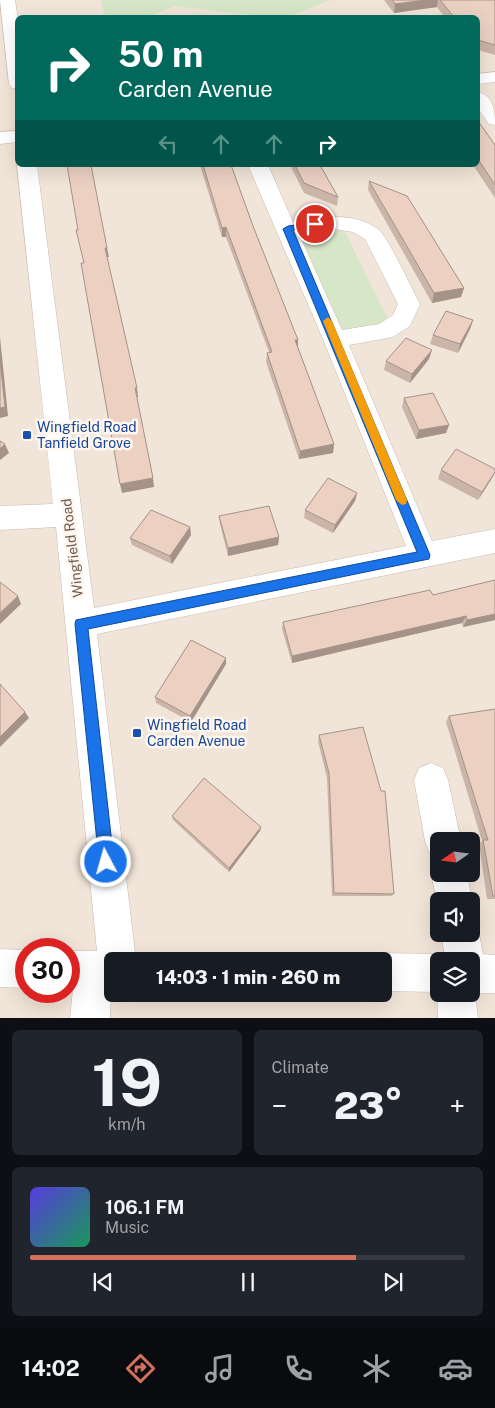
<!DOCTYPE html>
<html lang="en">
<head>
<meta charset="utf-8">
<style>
	body { margin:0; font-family:"Public Sans",sans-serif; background:#20242c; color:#f1f3f6; height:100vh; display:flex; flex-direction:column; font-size:19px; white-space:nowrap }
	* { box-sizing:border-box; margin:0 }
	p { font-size:16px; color:#9ea1a6 }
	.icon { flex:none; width:28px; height:28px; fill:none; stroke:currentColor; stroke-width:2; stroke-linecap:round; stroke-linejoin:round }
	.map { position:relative; height:1018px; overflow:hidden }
	.sheet { display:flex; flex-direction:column; gap:12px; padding:12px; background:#0d0f14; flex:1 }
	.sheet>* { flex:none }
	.guide { position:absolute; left:15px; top:15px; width:465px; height:152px; border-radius:8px; box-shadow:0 5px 20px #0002; background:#00695c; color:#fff; overflow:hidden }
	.needle { width:32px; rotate:256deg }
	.tools { position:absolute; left:430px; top:832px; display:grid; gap:10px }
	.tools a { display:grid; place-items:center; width:50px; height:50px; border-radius:8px; background:#171b24; box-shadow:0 5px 20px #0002; font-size:25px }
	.speed { position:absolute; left:15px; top:938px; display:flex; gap:10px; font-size:25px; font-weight:700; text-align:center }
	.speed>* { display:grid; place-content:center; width:65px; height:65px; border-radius:50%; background:#171b24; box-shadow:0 5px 20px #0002; line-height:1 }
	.speed .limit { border:8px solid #d22; background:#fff; color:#111 }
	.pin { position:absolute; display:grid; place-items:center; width:42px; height:42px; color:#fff; margin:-21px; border:2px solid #fff; border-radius:50%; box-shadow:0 1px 5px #0007 }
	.me { position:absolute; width:55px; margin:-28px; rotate:354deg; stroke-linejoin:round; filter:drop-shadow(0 0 4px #0008) }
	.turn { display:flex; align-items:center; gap:18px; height:105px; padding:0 20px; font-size:22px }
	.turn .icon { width:65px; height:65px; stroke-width:2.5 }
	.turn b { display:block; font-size:35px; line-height:42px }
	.lanes { display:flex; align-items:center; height:48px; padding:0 20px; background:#0003; justify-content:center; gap:25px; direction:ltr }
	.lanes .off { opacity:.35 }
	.big { font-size:38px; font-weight:800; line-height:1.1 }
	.sheet .tile { flex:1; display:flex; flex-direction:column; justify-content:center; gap:8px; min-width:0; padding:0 18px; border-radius:8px; background:#20242c }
	.sheet .dial { align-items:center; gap:0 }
	.dial b { font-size:65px; line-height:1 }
	.song { display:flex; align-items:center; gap:15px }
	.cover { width:60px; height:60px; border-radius:8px; background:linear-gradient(135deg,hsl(250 70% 55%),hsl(150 70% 35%)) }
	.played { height:5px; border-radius:2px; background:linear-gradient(90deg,#d5705c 75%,#363941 75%) }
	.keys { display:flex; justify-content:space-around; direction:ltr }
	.heat { display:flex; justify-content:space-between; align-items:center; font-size:28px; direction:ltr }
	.sheet .tiles { flex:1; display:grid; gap:12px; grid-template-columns:1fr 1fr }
	.tile:last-child { grid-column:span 2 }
	.trip { position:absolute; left:104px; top:952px; width:288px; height:50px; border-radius:8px; background:#171b24; box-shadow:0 5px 20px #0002; font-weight:800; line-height:50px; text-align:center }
	.tab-bar { display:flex; height:80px; justify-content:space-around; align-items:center; background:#090b0e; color:#9ea1a6 }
	.tab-bar .icon { width:35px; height:35px }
	.tab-bar .current { color:#d5705c }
	.tab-bar b { font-size:22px; color:#f1f3f6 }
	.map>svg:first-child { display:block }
	.residential { fill:#f1e4d8; fill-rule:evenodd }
	.green { fill:#d6e6c8 }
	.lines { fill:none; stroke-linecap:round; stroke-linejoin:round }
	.minor-casing { stroke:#cbbab0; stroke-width:1 }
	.minor { fill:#fff; fill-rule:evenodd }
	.wall { fill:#cbb4a8 }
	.shaded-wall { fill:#a59288 }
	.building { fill:#ecd1c3; stroke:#a59288 }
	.route { fill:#1a73e8; stroke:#114b97 }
	.slow { fill:#f59e0b }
	.transit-dot { fill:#1a4fb4; stroke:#fdf7ef; stroke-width:2 }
	.labels { text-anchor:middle; stroke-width:5; stroke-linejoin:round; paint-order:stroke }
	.transit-label { font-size:14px; fill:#164399; stroke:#fdf7ef; text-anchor:start }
	.street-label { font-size:14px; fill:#71594f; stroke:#fdf7ef }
</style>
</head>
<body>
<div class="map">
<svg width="495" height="1018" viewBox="0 0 495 1018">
	<rect width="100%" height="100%" fill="#faf2e9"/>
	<path class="residential" d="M0,0h495v1018h-495zM18,18h460v147h-460zM439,841h32v33h-32zM439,901h32v33h-32zM26,949h43v42h-43zM112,961h270v33h-270zM439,961h32v33h-32z"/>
	<g class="green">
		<polygon points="101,0 331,0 292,15 268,17 174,6 148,17 105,17"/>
		<polygon points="344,230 389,322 338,330 298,237"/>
	</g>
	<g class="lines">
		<g class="minor-casing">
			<g id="minor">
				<polygon points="0,0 15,0 18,20 18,89 12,88 9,84"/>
				<polygon points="495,72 495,82 478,84 478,74"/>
				<path d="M478,92c16,4 17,20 17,33l-6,-1 -11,-15z"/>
				<polygon points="18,131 18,142 0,144 0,132"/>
				<path d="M17,165h20l57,443 312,-62 -83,-207 -75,-174h20l25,57c28,-5 62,-11 86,8 9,7 34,61 41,74l-10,22 -17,11 -44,8 83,196 63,-12v24l-398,81 39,327h-24l-2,57h-40l3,-29h-4v-38h28l-41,-424 -56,3v-24l53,-2zM329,228l24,4 12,7 33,65 -5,11 -14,9 -37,6 -43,-96z"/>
				<polygon points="431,763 443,768 448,780 461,841 439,841 439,857 430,854 425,841 414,780 419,768"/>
				<polygon points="439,860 439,874 467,874 472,901 471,904 471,901 439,901 439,909 431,874 436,861"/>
				<path d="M471,920l8,14 4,20 12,1v38h-20l3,25h-40l-1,-26 -55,-1v-30h-15l1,-3 14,-5 57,1 6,2 -4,-22h30zM439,961h32v33h-32z"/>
				<polygon points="0,949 26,950 26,988 0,987"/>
			</g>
		</g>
		<use href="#minor" class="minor"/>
	</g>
	<g class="wall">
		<polygon points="384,0 495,0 495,55 478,50 478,18 445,18 437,7 394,13"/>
		<polygon points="478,121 495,145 495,198 473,165 478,165"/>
		<polygon points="200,165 231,165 253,226 298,340 298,348 334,444 333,453 299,459 266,362 267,353 269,352 226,237 222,237"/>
		<polygon points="290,165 320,165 338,197 337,206 304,193"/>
		<polygon points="369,181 464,288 461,297 432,303 368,190"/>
		<polygon points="473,320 470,329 458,353 430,344 433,335"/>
		<polygon points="429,359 410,383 384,370 386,361"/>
		<polygon points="404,398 449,425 446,433 416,439 402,407"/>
		<polygon points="495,469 495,472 492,478 478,500 438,479 441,470"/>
		<polygon points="357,493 355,501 333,533 304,518 305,510"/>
		<polygon points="219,516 279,537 278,545 228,556 220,524"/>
		<polygon points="190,527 191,535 172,564 132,545 130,538"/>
		<polygon points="495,580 495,620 463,627 462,623 292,663 282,629 283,622 433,595"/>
		<polygon points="226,658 226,664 191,722 156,703 155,697"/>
		<polygon points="495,709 495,899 487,899 479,844 482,841 446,722 449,716"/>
		<polygon points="319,735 394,894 391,896 332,896 327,778 318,741"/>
		<polygon points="172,816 261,827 260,831 229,872 173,820"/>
	</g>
	<g class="shaded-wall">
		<polygon points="426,0 438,0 437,7 394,13 395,4"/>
		<polygon points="226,227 226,237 222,237 222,228"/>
		<polygon points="105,248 107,248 109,257 107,257"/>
		<polygon points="464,288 461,297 432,303 434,293"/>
		<polygon points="473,320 470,329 458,353 460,344"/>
		<polygon points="0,337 8,416 0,418"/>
		<polygon points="295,340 298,340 298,349"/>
		<polygon points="432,350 429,359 410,383 412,374"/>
		<polygon points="135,388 137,388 138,397 137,397"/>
		<polygon points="449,425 446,433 416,439 419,430"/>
		<polygon points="5,444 9,453 0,460 0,449"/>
		<polygon points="334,444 333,453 299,459 300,451"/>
		<polygon points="495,472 492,478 478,500 482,492"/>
		<polygon points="153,478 154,487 122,493 120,484"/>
		<polygon points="357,493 355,501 333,533 335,525"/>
		<polygon points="190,527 191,535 172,564 170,556"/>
		<polygon points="279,537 278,545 228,556 228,548"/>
		<polygon points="18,596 21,604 0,624 0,613"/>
		<polygon points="495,614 495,620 463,627 467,620"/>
		<polygon points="466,616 462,623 292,663 292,656"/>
		<polygon points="226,658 226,664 191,722 190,716"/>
		<polygon points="25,712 29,718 0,747 0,737"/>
		<polygon points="261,827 260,831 229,872 229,868"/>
	</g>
	<g class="building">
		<polygon points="392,0 426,0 395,4"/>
		<polygon points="440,0 495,0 495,45 478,40 478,18 455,18"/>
		<polygon points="478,121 495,145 495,185 478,159"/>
		<polygon points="67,165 91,165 107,248 105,248 137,388 135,388 153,478 120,484 81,263 84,263 76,230 78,230"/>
		<polygon points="203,165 231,165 253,226 298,340 295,340 334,444 300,451 267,353 272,352 226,227 222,228"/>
		<polygon points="295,165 320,165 338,197 304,183"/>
		<polygon points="369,181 407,196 464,288 434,293"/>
		<polygon points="446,311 473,320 460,344 433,335"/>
		<polygon points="406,338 432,350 412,374 386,361"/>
		<polygon points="0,360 5,407 0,408"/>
		<polygon points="433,393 449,425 419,430 404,398"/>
		<polygon points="0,441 5,444 0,449"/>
		<polygon points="456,449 495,469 495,472 482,492 441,470"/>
		<polygon points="328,478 357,493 335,525 305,510"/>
		<polygon points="269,506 279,537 228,548 219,516"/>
		<polygon points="151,510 190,527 170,556 130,538"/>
		<polygon points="495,580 495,614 467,620 466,616 292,656 283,622 430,590 433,595"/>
		<polygon points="0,582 18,596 0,613"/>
		<polygon points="191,640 226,658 190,716 155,697"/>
		<polygon points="0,684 25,712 0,737"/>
		<polygon points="495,709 495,896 493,896 483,840 488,840 449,716"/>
		<polygon points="363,727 381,791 385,791 394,894 334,893 329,773 319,735"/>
		<polygon points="204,778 261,827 229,868 172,816"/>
	</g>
	<polygon class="route" points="315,222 318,222 318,226 293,230 430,555 429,559 424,560 88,629 114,862 112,867 106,870 101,867 99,862 75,624 76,620 417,552 283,229 288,226"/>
	<polygon class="slow" points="328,317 332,321 407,500 406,504 402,505 396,500 323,321"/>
	<g class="transit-dot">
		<rect x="22" y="430" width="10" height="10" rx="2.5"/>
		<rect x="132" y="728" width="10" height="10" rx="2.5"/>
	</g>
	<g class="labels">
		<g class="transit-label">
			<text x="37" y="432">Wingfield Road<tspan x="37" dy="16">Tanfield Grove</tspan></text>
			<text x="147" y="730">Wingfield Road<tspan x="147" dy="16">Carden Avenue</tspan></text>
		</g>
		<g class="street-label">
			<text transform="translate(72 548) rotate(-97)" y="5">Wingfield Road</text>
		</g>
	</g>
</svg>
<div class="tools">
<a><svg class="needle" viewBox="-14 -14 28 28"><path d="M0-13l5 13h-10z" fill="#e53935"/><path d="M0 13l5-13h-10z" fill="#9ea1a6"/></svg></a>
<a><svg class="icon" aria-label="sound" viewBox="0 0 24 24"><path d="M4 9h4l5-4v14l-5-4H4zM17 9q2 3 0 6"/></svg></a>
<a><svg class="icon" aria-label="layers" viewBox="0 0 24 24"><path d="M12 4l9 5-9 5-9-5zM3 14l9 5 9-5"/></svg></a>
</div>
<div class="speed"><div class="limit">30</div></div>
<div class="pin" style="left:315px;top:224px;background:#d93025"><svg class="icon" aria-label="arrive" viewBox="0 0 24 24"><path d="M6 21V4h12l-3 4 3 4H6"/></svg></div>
<svg class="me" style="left:106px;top:862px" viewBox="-20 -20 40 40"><circle r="17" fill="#1a73e8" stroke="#fff" stroke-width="3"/><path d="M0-11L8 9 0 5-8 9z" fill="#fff"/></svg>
<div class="trip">14:03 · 1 min · 260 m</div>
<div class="guide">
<div class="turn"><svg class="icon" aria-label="right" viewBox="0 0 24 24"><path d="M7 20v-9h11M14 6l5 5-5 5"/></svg><div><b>50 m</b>Carden Avenue</div></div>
<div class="lanes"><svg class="icon off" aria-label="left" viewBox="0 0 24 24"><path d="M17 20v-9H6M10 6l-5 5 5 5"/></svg><svg class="icon off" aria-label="ahead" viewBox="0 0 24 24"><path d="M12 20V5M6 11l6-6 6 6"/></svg><svg class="icon off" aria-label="ahead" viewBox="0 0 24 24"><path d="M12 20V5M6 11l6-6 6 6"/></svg><svg class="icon" aria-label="right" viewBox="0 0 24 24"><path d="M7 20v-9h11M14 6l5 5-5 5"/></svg></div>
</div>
</div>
<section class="sheet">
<div class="tiles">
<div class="tile dial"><b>19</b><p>km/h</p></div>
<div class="tile"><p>Climate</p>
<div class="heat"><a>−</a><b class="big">23°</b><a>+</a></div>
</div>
<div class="tile">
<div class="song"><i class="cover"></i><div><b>106.1 FM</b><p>Music</p></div></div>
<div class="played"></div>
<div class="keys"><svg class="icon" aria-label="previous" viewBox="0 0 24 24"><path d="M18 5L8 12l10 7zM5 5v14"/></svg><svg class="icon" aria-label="pause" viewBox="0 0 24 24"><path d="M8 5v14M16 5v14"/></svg><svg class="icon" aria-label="next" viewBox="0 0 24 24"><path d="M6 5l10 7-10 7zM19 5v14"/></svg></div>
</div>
</div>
</section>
<nav class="tab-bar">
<b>14:02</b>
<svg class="icon current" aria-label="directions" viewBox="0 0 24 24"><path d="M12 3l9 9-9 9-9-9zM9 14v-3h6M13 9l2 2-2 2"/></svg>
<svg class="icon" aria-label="music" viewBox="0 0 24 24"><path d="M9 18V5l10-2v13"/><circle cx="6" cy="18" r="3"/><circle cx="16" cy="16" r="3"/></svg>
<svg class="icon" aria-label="phone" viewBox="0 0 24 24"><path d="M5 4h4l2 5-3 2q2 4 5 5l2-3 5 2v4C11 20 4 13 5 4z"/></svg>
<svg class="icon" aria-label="climate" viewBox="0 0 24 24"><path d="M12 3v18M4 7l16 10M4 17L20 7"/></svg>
<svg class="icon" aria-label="car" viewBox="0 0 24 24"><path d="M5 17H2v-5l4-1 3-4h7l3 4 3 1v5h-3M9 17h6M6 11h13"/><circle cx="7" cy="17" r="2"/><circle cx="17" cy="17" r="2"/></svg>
</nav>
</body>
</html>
